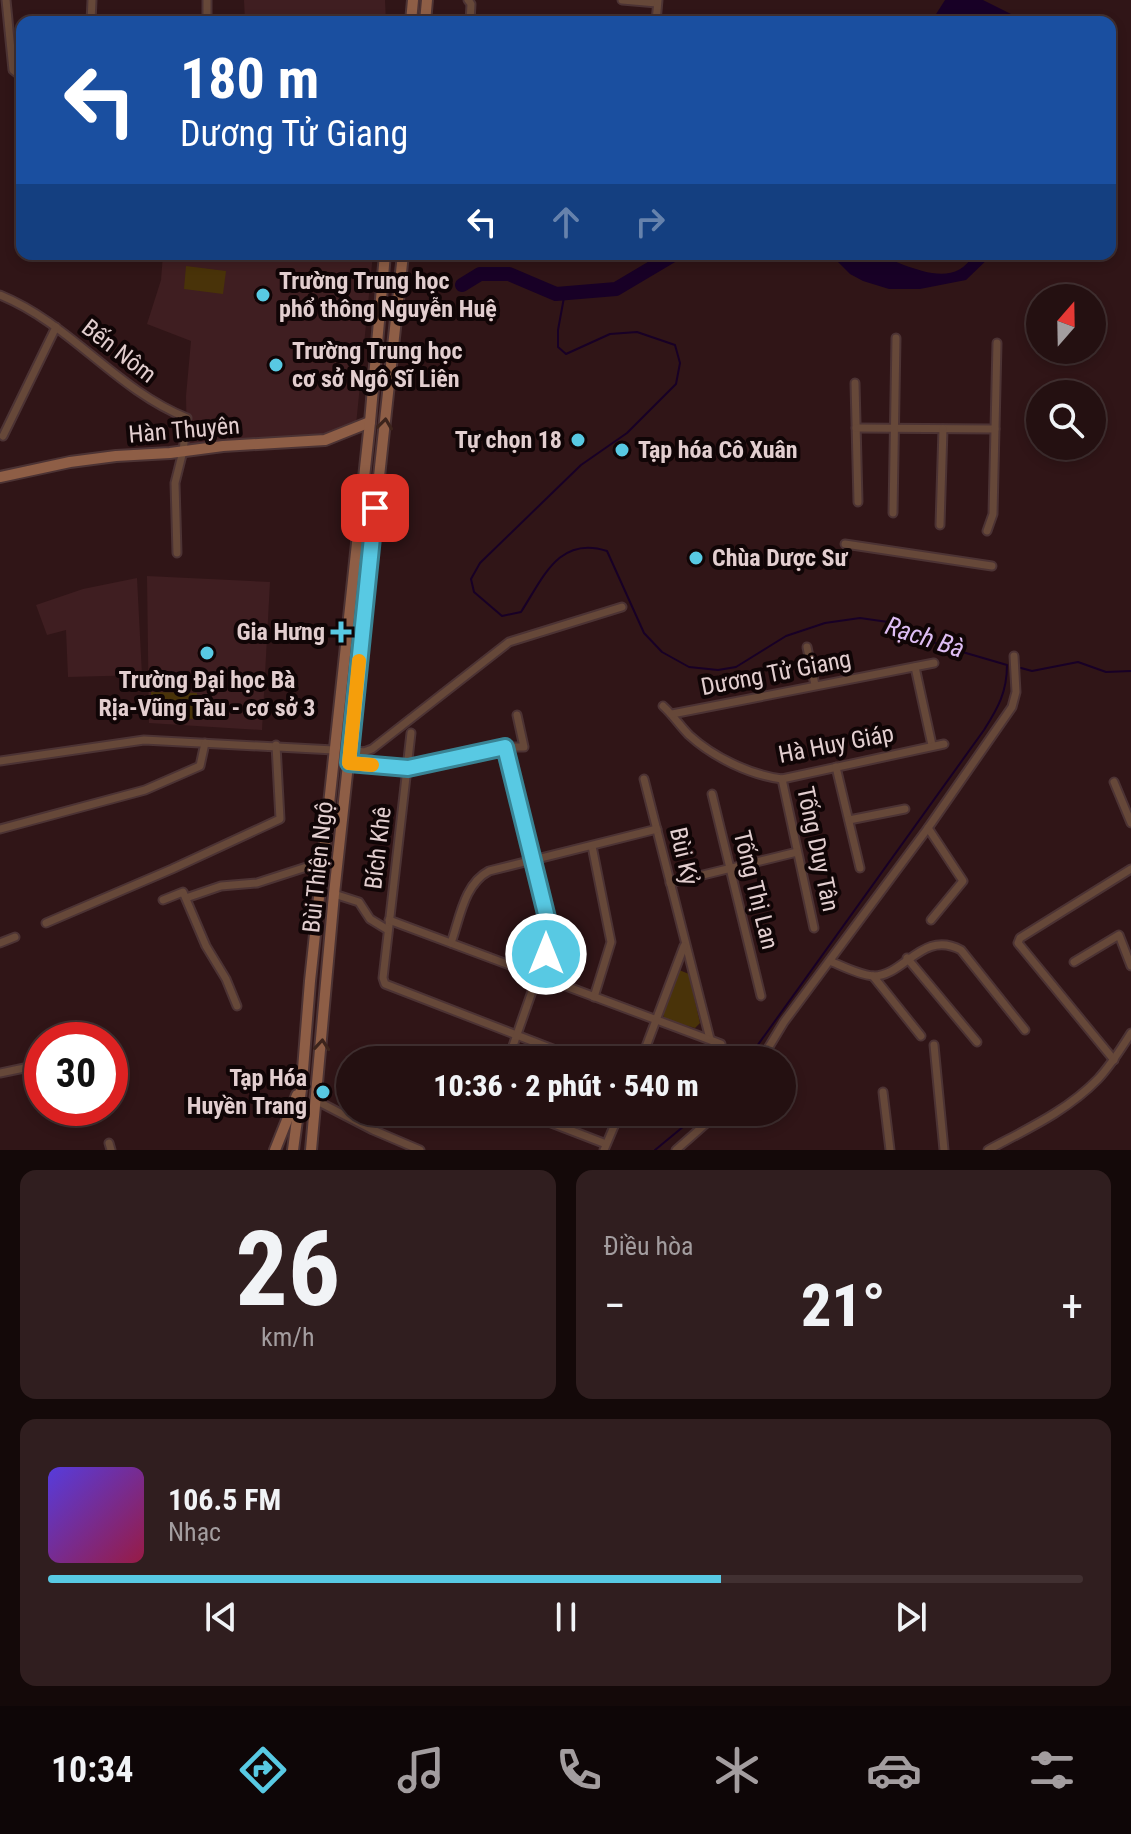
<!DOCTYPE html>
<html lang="vi">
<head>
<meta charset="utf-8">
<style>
	body { margin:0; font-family:"Roboto Condensed",sans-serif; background:#301e1f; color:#f1f3f6; height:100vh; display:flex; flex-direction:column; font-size:30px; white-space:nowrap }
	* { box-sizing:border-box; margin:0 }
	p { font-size:26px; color:#a39d9f }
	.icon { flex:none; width:44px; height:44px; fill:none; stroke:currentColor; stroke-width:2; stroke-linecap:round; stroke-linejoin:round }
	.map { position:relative; height:1150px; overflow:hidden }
	.panel { display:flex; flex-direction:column; gap:20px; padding:20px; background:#140909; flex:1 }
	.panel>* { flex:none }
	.guide { position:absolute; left:16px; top:16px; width:1100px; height:244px; border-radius:16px; box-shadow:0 4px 12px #0003,0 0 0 2px #413031; background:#1a4fa0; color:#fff; overflow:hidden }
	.needle { width:52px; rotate:20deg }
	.tools { position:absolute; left:1026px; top:284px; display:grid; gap:16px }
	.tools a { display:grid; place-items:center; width:80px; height:80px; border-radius:50%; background:#241011; box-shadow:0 4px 12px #0003,0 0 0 2px #413031; font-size:40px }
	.speed { position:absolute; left:24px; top:1022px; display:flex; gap:16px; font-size:40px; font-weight:700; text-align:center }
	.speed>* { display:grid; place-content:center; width:104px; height:104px; border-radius:50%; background:#241011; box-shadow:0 4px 12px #0003,0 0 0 2px #413031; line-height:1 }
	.speed .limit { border:12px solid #d22; background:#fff; color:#111 }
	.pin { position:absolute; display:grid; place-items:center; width:68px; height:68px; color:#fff; margin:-34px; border-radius:16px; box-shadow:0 4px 12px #0006 }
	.me { position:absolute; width:88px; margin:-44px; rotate:0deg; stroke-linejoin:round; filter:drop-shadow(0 0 6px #0008) }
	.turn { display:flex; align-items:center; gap:28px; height:168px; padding:0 32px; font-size:36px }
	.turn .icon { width:104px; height:104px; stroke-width:2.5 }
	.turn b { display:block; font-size:56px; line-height:68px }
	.lanes { display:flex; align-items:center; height:76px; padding:0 32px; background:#0003; justify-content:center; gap:40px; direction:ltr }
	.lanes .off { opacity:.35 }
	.big { font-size:60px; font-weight:800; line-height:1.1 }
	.panel .card { flex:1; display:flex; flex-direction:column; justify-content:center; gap:12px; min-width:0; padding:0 28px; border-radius:16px; background:#301e1f }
	.panel .dial { align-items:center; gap:0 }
	.dial b { font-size:104px; line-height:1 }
	.song { display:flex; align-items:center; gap:24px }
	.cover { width:96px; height:96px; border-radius:12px; background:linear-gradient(135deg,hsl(250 70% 55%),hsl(340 70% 35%)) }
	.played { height:8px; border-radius:4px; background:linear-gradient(90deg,#58c9e3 65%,#413031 65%) }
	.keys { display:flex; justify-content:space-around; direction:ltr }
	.heat { display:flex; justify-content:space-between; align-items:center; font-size:44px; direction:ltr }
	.panel .tiles { flex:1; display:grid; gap:20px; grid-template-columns:1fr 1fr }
	.card:last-child { grid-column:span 2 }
	.trip { position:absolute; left:336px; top:1046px; width:460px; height:80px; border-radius:40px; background:#241011; box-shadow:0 4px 12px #0003,0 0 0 2px #413031; font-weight:800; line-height:80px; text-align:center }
	.tab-bar { display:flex; height:128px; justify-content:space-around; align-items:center; background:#0e0607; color:#a39d9f }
	.tab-bar .icon { width:56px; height:56px }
	.tab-bar .active { color:#58c9e3 }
	.tab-bar b { font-size:36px; color:#f1f3f6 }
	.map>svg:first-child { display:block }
	.built { fill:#3f1e21 }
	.green { fill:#493309 }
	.water { fill:#180026 }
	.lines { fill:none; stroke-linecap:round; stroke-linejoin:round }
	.stream { stroke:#180026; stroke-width:2 }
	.river { stroke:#180026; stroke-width:14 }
	.street-casing { stroke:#4c3334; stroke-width:11 }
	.secondary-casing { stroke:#4c3334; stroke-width:14 }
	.street { stroke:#664839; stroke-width:7 }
	.secondary { stroke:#8e5e46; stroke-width:10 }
	.oneway { stroke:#3c241c }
	.route-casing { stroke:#398394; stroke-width:20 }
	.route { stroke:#58c9e3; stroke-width:14 }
	.slow { stroke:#f59e0b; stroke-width:14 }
	.poi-dot { fill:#58c9e3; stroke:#100506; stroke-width:3 }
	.labels { text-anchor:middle; stroke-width:8; stroke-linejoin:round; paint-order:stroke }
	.poi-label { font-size:24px; font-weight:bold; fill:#e2cecf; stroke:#100506; text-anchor:start }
	.street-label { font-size:24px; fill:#e2cecf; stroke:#100506 }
	.water-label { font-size:26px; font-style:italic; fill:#ddbdf3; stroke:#100506 }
</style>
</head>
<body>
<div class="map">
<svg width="1131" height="1150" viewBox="0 0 1131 1150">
	<rect width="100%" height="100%" fill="#301517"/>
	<g class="built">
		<polygon points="244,0 385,0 386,22 245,22"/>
		<polygon points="163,254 373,254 356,425 329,435 187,446 186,396 191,341 147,324 161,280"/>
		<polygon points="147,576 270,582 262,730 149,723"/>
		<polygon points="137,578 142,675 68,677 66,630 47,635 36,605 83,589"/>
	</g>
	<g class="green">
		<polygon points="186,266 226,271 223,294 184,289"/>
		<polygon points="151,692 197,693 197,719 151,718"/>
		<polygon points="679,970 689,974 700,1023 695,1028 664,1019 663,1011"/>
	</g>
	<g class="water">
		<polygon points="945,0 983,0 1027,22 931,22"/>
		<path d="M830,254c12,0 26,-1 38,0 31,3 82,43 106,0h19l-27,26 -46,9h-31l-26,-8 -13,-7z"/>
	</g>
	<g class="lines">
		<g class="stream">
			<path d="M565,292l-7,38v17l8,7 44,-20 27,-2 38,13 5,18 -4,21 -49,49 -46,32 -101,98 -9,16 3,13 28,24 19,-4c22,-34 38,-77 86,-61l37,82 18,19 27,15 29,3 18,-3 50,-31 39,-13 35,-5 28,4 54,24 65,19c0,27 -9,43 -23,65l-237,330"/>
			<polyline points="1021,668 1032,671 1078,662 1106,672 1131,671"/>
			<polyline points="655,1150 701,1112"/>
		</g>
		<polyline class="river" points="462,285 480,274 509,274 556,294 616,289 675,254"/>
		<g class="street-casing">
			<g id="street">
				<polyline points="6,0 13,70 22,77"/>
				<polyline points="468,0 471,4 470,22"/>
				<polyline points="622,0 657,3"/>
				<polyline points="91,22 92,0"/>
				<polyline points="207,22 207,0"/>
				<polyline points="656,22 658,0"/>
				<path d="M0,295c71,29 115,94 187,123l-4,33 -8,32 2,70"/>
				<polyline points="855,383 858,502"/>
				<polyline points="856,428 995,429"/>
				<polyline points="3,436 56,327"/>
				<polyline points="893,513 896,338"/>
				<polyline points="940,525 943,429"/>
				<polyline points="987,531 993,514 997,343"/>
				<polyline points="845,544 992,566"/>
				<polyline points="807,647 815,685"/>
				<polyline points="915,667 932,745"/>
				<path d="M663,706c10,9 17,20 26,29 24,22 61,40 93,44l162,-35"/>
				<polyline points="672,714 934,663"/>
				<polyline points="411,733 383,978 385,984 581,1060"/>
				<polyline points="505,747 550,940 508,1060"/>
				<polyline points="350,750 364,752 372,749 509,642 622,607"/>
				<polyline points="0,761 144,740 334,750"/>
				<polyline points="349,763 408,768 505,747 524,747 517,715"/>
				<polyline points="836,767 860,868"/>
				<polyline points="644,779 710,1039"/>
				<polyline points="782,779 814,928"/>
				<polyline points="1114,782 1131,823"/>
				<polyline points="712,794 761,996"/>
				<polyline points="849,820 905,809"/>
				<polyline points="928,828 963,881 931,920"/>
				<polyline points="0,829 145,790 200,766 205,743"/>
				<polyline points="592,846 611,942 594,997"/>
				<polyline points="670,883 797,852"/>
				<polyline points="334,894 359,902 370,919 388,930"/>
				<polyline points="186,898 221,886 257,883 322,862"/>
				<polyline points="163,900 183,892 206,946 226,979 237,1006"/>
				<polyline points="389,920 721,1044"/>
				<polyline points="46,923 172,869 280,819 276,745"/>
				<polyline points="0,943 15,937"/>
				<path d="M451,943c9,-25 13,-59 38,-72l168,-42"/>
				<polyline points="907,958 977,1042"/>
				<path d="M830,961c12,5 29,14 43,15 31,1 49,-47 88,-26l64,80"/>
				<polyline points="1074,962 1119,935 1131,966"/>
				<polyline points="873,976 921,1036"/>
				<polyline points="934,1045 944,1150"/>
				<polyline points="641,1060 684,946"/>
				<polyline points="761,1060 784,1022 928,828 1012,707 1016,692 1014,656"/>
				<polyline points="1114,1060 1018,943 1020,938 1131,869"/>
				<polyline points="0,1073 29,1067"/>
				<polyline points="883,1092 890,1150"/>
				<polyline points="317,1101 373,1130 420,1150"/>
				<polyline points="523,1112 606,1144"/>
				<polyline points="109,1143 111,1150"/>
				<polyline points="604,1150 620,1112"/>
				<polyline points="676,1150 719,1112"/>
				<path d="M988,1150c39,-21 79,-39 110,-71 13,-14 23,-30 33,-46"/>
			</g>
		</g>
		<g class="secondary-casing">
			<g id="secondary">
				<polyline points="411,22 413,0"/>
				<polyline points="425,22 427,0"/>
				<polyline points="0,477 70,462 116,456 170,453 223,446 325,440 370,422"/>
				<polyline points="275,1150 297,1095"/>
				<polyline points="293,1150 302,1082 310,981 370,422 385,254"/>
				<polyline points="311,1150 334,894 403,254"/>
			</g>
		</g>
		<use href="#street" class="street"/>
		<use href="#secondary" class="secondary"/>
	</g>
	<defs><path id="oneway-chevron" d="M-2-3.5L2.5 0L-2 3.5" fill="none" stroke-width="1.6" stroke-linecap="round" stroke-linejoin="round" transform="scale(2)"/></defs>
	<g class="oneway">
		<use href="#oneway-chevron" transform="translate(385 424) rotate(-83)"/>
		<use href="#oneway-chevron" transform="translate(322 1045) rotate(-85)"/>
	</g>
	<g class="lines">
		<g class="route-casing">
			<polyline id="route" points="375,508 349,763 408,768 505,747 550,930 546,954"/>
		</g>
		<use href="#route" class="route"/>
		<polyline class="slow" points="359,661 349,763 372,765"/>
	</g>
	<g class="poi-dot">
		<circle cx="263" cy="295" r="8"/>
		<circle cx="276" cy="365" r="8"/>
		<circle cx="578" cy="440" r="8"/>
		<circle cx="622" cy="450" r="8"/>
		<circle cx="696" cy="558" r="8"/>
		<path d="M337 620h8v8h8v8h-8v8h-8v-8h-8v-8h8z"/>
		<circle cx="207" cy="653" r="8"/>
		<circle cx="323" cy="1092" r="8"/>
	</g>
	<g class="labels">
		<g class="poi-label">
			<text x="279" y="289">Trường Trung học<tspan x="279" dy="28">phổ thông Nguyễn Huệ</tspan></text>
			<text x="292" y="359">Trường Trung học<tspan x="292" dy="28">cơ sở Ngô Sĩ Liên</tspan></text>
			<text x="562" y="448" text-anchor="end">Tự chọn 18</text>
			<text x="638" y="458">Tạp hóa Cô Xuân</text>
			<text x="712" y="566">Chùa Dược Sư</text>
			<text x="325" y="640" text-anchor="end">Gia Hưng</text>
			<text x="207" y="688" text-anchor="middle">Trường Đại học Bà<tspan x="207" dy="28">Rịa-Vũng Tàu - cơ sở 3</tspan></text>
			<text x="307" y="1086" text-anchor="end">Tạp Hóa<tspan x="307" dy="28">Huyền Trang</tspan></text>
		</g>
		<g class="street-label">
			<text transform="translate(119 351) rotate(38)" y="8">Bến Nôm</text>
			<text transform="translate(184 430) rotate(-5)" y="8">Hàn Thuyên</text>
			<text transform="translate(776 673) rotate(-11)" y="8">Dương Tử Giang</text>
			<text transform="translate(836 744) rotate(-11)" y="8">Hà Huy Giáp</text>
			<text transform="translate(378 848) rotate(-83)" y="8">Bích Khê</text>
			<text transform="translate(818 849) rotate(78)" y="8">Tống Duy Tân</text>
			<text transform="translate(684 856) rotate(77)" y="8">Bùi Kỷ</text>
			<text transform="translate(318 867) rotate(-84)" y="8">Bùi Thiện Ngộ</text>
			<text transform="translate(756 890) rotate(76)" y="8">Tống Thị Lan</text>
		</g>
		<g class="water-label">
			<text transform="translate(925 637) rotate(18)" y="9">Rạch Bà</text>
		</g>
	</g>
</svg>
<div class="tools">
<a><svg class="needle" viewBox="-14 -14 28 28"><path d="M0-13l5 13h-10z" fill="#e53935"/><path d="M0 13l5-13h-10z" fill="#a39d9f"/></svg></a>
<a><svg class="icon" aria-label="search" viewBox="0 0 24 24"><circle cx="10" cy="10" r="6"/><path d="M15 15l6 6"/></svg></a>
</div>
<div class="speed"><div class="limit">30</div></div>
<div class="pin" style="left:375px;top:508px;background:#d93025"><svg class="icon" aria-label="arrive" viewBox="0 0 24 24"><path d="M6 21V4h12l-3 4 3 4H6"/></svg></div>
<svg class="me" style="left:546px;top:954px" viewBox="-20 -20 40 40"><circle r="17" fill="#58c9e3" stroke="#fff" stroke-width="3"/><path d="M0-11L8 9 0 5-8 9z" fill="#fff"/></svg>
<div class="trip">10:36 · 2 phút · 540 m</div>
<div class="guide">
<div class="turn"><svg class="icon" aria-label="left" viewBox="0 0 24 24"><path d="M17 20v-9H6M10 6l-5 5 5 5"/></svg><div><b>180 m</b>Dương Tử Giang</div></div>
<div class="lanes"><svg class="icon" aria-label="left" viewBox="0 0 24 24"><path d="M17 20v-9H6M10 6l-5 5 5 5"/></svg><svg class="icon off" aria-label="ahead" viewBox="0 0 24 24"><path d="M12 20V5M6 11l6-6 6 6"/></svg><svg class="icon off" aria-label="right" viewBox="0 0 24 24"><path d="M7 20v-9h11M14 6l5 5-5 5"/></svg></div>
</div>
</div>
<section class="panel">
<div class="tiles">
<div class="card dial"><b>26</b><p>km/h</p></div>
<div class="card"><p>Điều hòa</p>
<div class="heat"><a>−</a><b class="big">21°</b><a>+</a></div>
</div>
<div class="card">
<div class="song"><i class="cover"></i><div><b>106.5 FM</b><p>Nhạc</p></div></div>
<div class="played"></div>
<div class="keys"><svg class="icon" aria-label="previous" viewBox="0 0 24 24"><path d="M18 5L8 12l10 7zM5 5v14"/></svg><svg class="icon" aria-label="pause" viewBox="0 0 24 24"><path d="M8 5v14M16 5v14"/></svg><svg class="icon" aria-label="next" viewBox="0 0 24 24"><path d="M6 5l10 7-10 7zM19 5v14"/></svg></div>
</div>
</div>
</section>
<nav class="tab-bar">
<b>10:34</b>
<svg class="icon active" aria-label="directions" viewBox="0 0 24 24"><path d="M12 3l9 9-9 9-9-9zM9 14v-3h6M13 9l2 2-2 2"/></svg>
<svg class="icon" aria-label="music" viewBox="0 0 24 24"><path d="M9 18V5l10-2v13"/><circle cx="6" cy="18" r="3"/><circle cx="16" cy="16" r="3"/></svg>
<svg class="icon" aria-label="phone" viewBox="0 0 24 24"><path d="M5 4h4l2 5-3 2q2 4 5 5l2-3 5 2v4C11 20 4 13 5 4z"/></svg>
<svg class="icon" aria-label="climate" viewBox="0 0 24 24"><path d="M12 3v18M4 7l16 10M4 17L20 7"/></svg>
<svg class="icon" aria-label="car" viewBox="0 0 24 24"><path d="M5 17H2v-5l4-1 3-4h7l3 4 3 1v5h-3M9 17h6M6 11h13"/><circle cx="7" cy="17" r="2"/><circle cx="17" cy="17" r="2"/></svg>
<svg class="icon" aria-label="filters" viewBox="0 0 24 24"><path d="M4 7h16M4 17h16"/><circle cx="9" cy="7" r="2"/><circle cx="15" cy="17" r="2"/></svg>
</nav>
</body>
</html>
